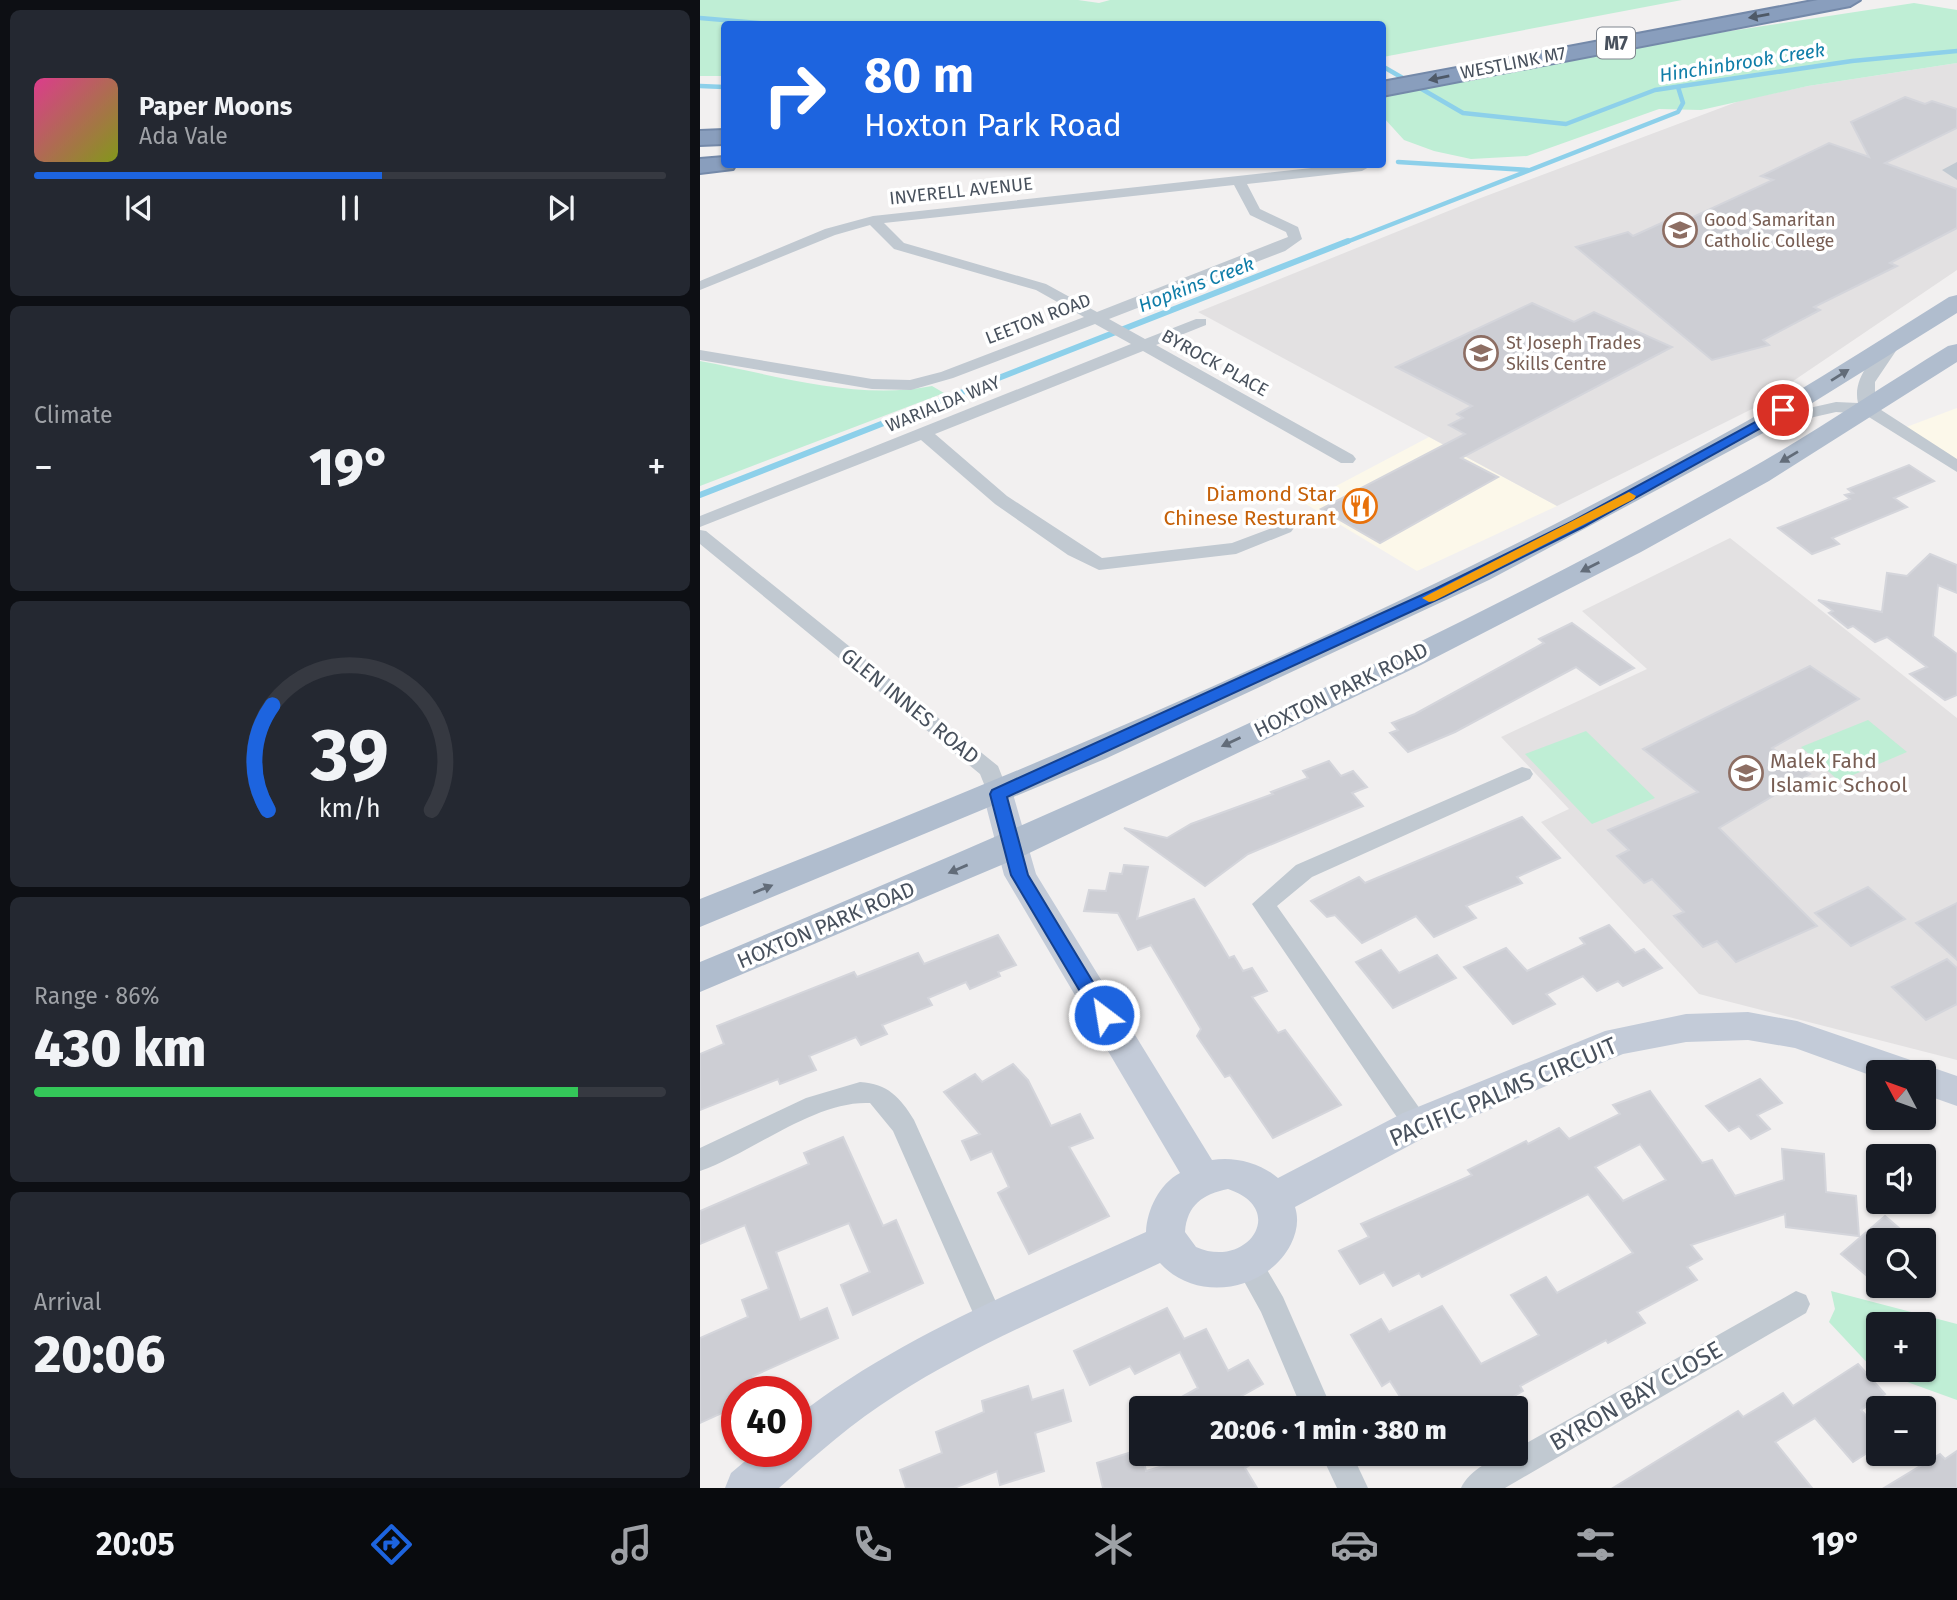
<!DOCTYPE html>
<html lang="en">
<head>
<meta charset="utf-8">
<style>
	body { margin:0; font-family:"Fira Sans",sans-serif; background:#242831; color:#f1f3f6; height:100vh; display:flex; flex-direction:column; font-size:26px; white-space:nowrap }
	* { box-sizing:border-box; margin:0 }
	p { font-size:23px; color:#9ea1a6 }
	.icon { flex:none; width:38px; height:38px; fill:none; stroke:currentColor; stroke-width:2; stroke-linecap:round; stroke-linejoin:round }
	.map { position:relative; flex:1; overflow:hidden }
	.panel { display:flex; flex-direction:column; gap:10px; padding:10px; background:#0d0f14; width:700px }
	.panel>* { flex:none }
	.hud { position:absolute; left:21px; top:21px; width:665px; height:147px; border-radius:7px; box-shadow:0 2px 5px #0004; background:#1d64df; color:#fff; overflow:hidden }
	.needle { width:46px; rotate:311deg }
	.fabs { position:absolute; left:1166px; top:1060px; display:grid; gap:14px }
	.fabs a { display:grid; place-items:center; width:70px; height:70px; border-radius:7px; background:#171b24; box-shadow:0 2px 5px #0004; font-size:35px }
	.speed { position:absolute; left:21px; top:1376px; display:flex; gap:14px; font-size:35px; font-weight:700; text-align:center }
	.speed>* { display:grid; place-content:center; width:91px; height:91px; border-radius:50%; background:#171b24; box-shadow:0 2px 5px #0004; line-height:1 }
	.speed .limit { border:10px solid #d22; background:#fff; color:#111 }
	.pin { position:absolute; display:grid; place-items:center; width:60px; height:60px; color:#fff; margin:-30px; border:4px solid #fff; border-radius:50%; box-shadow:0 2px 7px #0007 }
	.me { position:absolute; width:77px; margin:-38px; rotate:329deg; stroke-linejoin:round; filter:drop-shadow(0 0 5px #0008) }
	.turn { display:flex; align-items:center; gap:24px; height:147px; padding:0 28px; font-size:32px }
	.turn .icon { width:91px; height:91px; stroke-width:2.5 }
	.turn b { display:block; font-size:49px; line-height:60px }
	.big { font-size:52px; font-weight:800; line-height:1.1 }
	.panel .tile { flex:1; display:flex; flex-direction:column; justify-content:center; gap:10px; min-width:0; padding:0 24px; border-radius:10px; background:#242831 }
	.panel .dial { align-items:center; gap:0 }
	.dial svg { height:182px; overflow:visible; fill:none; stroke:#363941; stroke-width:7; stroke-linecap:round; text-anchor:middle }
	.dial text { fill:#f1f3f6; stroke:none }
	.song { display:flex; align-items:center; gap:21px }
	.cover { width:84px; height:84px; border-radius:10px; background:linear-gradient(135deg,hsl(330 70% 55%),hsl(70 70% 35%)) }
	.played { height:7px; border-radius:4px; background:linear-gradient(90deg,#1d64df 55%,#363941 55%) }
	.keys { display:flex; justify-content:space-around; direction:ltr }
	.heat { display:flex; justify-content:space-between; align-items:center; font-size:38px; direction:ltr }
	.charge { height:10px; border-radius:5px; background:linear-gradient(90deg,#34c759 86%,#363941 0) }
	.trip { position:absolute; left:429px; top:1396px; width:399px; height:70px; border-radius:7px; background:#171b24; box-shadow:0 2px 5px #0004; font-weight:800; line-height:70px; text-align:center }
	.menu { display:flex; height:112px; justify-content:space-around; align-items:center; background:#090b0e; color:#9ea1a6 }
	.menu .icon { width:49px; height:49px }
	.menu .current { color:#1d64df }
	.menu b { font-size:32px; color:#f1f3f6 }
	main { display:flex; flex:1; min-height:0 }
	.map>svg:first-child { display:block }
	.commercial { fill:#fcf8ea }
	.education { fill:#e3e1e2 }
	.green { fill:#bfeed5; fill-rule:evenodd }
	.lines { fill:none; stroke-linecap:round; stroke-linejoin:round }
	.stream-far1 { stroke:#8dd0ea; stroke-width:4.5 }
	.stream { stroke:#8dd0ea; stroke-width:6 }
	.building { fill:#cdced4; stroke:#d4d5db; stroke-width:2; fill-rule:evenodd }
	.highway-casing { stroke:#7489a9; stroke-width:4 }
	.street { fill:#c1c9d1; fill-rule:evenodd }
	.secondary { fill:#c3cbd8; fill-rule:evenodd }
	.primary { fill:#b0bdce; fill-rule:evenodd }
	.highway { fill:#899ebd; fill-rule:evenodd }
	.oneway { fill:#4e5967 }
	.oneway2 { fill:#626c79 }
	.route { fill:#1d64df; stroke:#134191; stroke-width:2 }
	.slow { fill:#f59e0b }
	.labels { text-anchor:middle; stroke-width:7; stroke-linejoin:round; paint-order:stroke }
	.far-street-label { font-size:18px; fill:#48515d; stroke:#fff }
	.far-education-label { font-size:18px; fill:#785e54; stroke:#fff; text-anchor:start }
	.shield { fill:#fff; stroke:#7f858e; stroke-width:2 }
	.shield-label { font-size:19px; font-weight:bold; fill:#48515d }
	.far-water-label { font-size:19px; font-style:italic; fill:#0f7da8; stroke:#fff }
	.food-label { font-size:21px; fill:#c56008; stroke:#fff; text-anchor:end }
	.street-label { font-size:21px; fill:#48515d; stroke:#fff }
	.education-label { font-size:21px; fill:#785e54; stroke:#fff; text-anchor:start }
	.near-street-label { font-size:24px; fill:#48515d; stroke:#fff }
</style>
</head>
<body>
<main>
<section class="panel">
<div class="tile">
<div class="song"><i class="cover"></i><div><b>Paper Moons</b><p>Ada Vale</p></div></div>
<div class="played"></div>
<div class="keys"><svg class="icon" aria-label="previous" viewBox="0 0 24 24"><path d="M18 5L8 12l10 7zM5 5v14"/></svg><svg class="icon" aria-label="pause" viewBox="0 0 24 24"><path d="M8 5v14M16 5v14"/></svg><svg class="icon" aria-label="next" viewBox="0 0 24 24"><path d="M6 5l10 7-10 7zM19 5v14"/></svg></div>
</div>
<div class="tile"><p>Climate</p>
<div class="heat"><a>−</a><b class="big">19°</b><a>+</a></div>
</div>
<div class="tile dial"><svg viewBox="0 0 100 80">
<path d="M14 69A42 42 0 1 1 86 69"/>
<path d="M14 69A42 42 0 0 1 16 23" stroke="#1d64df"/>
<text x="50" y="56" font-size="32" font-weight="700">39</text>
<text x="50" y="72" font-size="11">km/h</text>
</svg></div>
<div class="tile"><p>Range · 86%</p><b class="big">430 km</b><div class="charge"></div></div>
<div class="tile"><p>Arrival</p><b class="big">20:06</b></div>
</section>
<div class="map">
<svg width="1257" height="1488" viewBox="0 0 1257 1488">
	<rect width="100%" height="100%" fill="#f2f0f0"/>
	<g class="commercial">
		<polygon points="1257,408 1257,467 1201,429"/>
		<polygon points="729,437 857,506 717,571 604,503"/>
	</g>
	<g class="education">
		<polygon points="1257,63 1257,270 1052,409 857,506 498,312 778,199 1042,100 1108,86"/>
		<polygon points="1030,538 1257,718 1257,1060 999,994 841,822 869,809 801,737 947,669 882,611"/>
	</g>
	<g class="green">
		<polygon points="0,0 378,0 399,3 410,0 982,0 683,57 682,24 24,24 24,76 0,76"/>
		<polygon points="1214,3 1257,10 1257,63 1108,86 1001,110 959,109 827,156 771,159 734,151 704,140 683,117 683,97 1004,35"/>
		<path d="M0,361c75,14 157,40 232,25l12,7 -244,93z"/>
		<polygon points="1168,720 1207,752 1139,781 1101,747"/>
		<polygon points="886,731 955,798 892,824 825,754"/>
		<path d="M1131,1291l126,33v76l-83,-30 -45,-48 6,-13zM1178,1325h45v45h-45z"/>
	</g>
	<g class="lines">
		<g class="stream-far1">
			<polyline points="0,18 71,24"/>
			<polyline points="682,66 763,113 866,124 955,90 1152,61 1257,51"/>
			<polyline points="0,86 24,87"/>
			<polyline points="698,162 828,170"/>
			<polyline points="644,243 978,112 983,103 978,87"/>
		</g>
		<polyline class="stream" points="0,495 648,241"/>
	</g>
	<g class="building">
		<polygon points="1205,97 1225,104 1232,101 1257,109 1257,128 1185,163 1257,189 1257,228 1190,263 1197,266 1114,307 1120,310 1063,340 1069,345 1012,360 876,247 928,232 933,236 979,215 989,219 1073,180 1061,176 1129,143 1169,157 1151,122"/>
		<polygon points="832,303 874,322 894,312 972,347 761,458 798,477 680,543 621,509 765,434 749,425 763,418 757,414 772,406 696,367"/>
		<polygon points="1209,465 1234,481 1194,498 1207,507 1132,538 1139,544 1112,554 1078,528 1150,499 1145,495 1153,493 1148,489"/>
		<polygon points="1230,554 1257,565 1257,593 1238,585 1233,636 1257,654 1257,695 1245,700 1210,674 1227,667 1187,637 1175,642 1153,626 1148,628 1129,613 1133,611 1118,600 1182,612 1187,573 1207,576"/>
		<polygon points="872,623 934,668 900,685 876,667 755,732 708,752 690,733 698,730 692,723 715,714 844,643 839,639"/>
		<polygon points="1110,666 1159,699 1072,748 1110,774 1019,828 1117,926 1036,962 1017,941 1003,947 974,916 984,912 952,879 944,883 917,856 929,850 908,830 998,792 943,749"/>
		<polygon points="629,761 641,776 653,771 667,787 652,793 663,806 548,854 505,886 424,828 467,838 491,824 573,794 571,792 608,778 603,771"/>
		<polygon points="822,817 860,858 817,877 822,883 766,906 776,918 734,937 716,916 662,943 635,915 627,917 611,901 659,877 665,883"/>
		<polygon points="424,865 448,867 437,919 494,899 529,958 534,956 543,971 552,968 567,991 552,997 578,1033 585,1030 641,1105 573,1138 530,1075 525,1077 497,1036 501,1029 451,945 438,950 418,913 384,911 389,890 406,891 410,873 422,874"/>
		<polygon points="1168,887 1205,919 1151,946 1115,913"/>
		<polygon points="1257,903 1257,960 1216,923"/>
		<polygon points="909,925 935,953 944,949 962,968 923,986 918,981 897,991 883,976 846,994 855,1004 813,1024 764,967 806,948 827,971 885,944 880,938"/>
		<polygon points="298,935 316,965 298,972 300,976 270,989 266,982 228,998 232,1005 182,1025 187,1034 161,1045 156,1037 109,1056 116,1070 80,1084 78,1079 0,1110 0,1054 24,1044 17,1026 154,972 157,977 218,953 224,964"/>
		<polygon points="681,950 699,973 737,955 756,978 693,1008 656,962"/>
		<polygon points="1247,959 1257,968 1257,1004 1226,1020 1192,987"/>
		<polygon points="313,1064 328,1080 351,1126 380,1114 393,1138 369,1147 409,1216 329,1254 298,1193 309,1187 292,1151 271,1160 262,1141 280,1134 244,1092 275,1074 282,1082"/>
		<polygon points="1060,1079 1082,1103 1057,1115 1070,1129 1051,1139 1039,1126 1029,1131 1006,1106"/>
		<path d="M950,1091l52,72 10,-3 23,36 49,-16 -2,-31 42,5 2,38 30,4 3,40 -73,-9 -1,-13 -94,31 11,14 -15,8 10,13 -60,32 8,11 -37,20 -2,-3 -86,46 3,5 -31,18h-84l-18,-28 -8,5 -31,-51 30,-16 8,13 53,-26 39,58 58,-29 -28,-40 35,-18 11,16 76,-40 -45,-59 -166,83 -3,-4 -26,13 -9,-14 -24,12 -21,-33 30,-14 -8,-13 111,-49 -4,-5 58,-29 2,3 31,-16 10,11 51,-25 -7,-9zM940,1144l26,36 -43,21 -28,-34z"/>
		<polygon points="143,1137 183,1226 196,1220 223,1283 153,1315 141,1285 170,1272 149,1223 76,1252 100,1320 127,1308 138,1338 53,1376 58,1391 37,1391 37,1406 0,1423 0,1338 48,1317 42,1300 69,1289 45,1225 0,1244 0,1211 109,1164 104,1153"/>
		<polygon points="1185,1216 1214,1241 1178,1241 1178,1285 1141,1254"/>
		<polygon points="467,1308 484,1339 506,1329 528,1371 548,1360 563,1384 518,1409 460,1409 498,1388 480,1352 435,1374 430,1366 390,1385 374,1351"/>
		<polygon points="1158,1364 1185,1394 1161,1410 1178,1429 1178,1446 1153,1462 1115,1418 1075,1442 1112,1488 913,1488 1038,1411 1043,1417 1083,1393 1093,1406"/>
		<polygon points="328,1386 332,1400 363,1390 371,1421 335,1433 344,1471 300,1485 297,1471 254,1488 206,1488 200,1470 242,1453 236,1432 284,1412 282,1401"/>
		<polygon points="441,1449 446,1471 504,1454 569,1454 545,1468 557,1488 403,1488 397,1463"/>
		<polygon points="1257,1451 1257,1488 1184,1488 1240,1454 1245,1459"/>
	</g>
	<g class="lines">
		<g class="highway-casing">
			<g id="highway">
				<polygon points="1118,0 1160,0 1150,6 682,96 682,82"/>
				<polygon points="24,130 24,144 0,145 0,131"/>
				<polygon points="24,157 24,164 36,164 33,169 0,173 0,159"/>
			</g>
		</g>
		<g class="street">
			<polygon points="1257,162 1257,180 1242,170"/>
			<path d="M648,164l21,3 -7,4 -115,13 13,25 38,18 4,12 -17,12 -176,68 36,20 51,-20h10v6l-50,20 197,110 3,4 -3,4h-12l-198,-112 -208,83 72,62 95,62 130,-15 53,-20 9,5 -3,4 -55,22 -137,16 -31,-15 -73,-51 -74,-64 -221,87v-11l431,-172 -36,-20 -142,54 -42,12 -39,-1 -172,-29v-10l172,29 38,1 31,-8 143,-55 -48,-27 -142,-41 -24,-24 -35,10 -135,55v-9l125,-52 48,-13zM534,185l16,30 36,17 2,5 -191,75 -51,-28 -142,-41 -20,-20z"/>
			<path d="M1194,337l8,5 -27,40v24l82,53v13l-93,-58 -28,-2 -74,17 -8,-5 2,-4 80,-18 22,1c-6,-25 16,-46 30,-64z"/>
			<polygon points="0,530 6,531 298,766 309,794 306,799 290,799 280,774 0,544"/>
			<polygon points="822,767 830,769 833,774 830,779 612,877 577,906 725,1116 729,1124 725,1132 716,1135 707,1132 552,904 596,865"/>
			<path d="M160,1082c28,2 40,15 54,38l91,202 -4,9 -10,4 -10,-4 -88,-200 -23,-28c-55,-3 -118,50 -170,68v-23l106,-50z"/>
			<polygon points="549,1253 559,1256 583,1297 632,1409 602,1409 561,1312 535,1265 539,1256"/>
			<path d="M1096,1291l10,4 4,9 -4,9 -301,175h-44c7,-17 36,-34 55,-34v-5z"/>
			<polygon points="621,1454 652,1454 668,1488 637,1488"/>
		</g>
		<path class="secondary" d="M298,784l11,3 4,7 23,80 176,286c22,-4 49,3 66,18l125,-65 202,-82 81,-17 62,-2 49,9 160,55v30l-34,-12v-21h-45v5l-83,-30 -47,-8 -62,2 -63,12 -194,81 -134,72c4,12 2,25 -4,37 -24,47 -94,60 -131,19 -89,42 -181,79 -264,132 -43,27 -80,60 -117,93h-54l6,-15 26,-22h39v-34c105,-82 230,-130 350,-185 1,-22 13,-48 34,-59l-176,-298 -21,-81 4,-7zM528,1189c61,20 19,81 -32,58l-11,-15c2,-27 18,-38 43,-43z"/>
		<g class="primary">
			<path d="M1257,295v18l-190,118 -278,149 -384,179 -405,168v-28c356,-141 712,-289 1047,-478 68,-39 135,-82 202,-124z"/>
			<path d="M1257,344v18l-188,119 -128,71 -220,113 -398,191 -323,136v-30c355,-148 710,-302 1046,-491 69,-39 135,-84 202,-125z"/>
		</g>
		<use href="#highway" class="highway"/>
	</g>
	<defs><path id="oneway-solid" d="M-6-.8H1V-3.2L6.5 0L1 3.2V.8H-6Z" transform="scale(1.75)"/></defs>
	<g class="oneway">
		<use href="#oneway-solid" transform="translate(1059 16) rotate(170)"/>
		<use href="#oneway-solid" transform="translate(739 78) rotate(169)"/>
	</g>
	<g class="oneway2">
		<use href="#oneway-solid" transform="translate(1140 375) rotate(-32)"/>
		<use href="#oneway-solid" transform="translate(1089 457) rotate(149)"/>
		<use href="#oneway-solid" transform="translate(890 567) rotate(153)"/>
		<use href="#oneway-solid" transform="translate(531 742) rotate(155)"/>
		<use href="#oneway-solid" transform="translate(258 869) rotate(157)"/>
		<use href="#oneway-solid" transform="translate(63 889) rotate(-22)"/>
	</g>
	<polygon class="route" points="1083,407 1090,410 1088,413 883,527 745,596 307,797 328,875 413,1015 404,1022 397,1020 311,875 290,794 292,790 735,589 873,521"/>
	<polygon class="slow" points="929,492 936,496 934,499 734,601 729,602 722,598"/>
	<defs>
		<g id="school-ring" transform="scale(1.75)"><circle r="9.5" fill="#fff" stroke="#8d6e63" stroke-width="1.5"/><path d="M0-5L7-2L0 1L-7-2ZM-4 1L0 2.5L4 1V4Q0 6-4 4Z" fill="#8d6e63"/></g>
		<g id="restaurant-ring" transform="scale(1.75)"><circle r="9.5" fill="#fff" stroke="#e8710a" stroke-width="1.5"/><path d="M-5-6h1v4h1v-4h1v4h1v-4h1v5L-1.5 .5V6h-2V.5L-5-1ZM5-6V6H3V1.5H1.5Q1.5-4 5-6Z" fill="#e8710a"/></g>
	</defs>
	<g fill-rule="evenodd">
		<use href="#school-ring" x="980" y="230"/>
		<use href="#school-ring" x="781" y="353"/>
		<use href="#restaurant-ring" x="660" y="506"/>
		<use href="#school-ring" x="1046" y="773"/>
	</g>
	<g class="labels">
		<g class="far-street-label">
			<text transform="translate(813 63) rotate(-11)" y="6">WESTLINK M7</text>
			<text transform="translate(261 191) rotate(-6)" y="6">INVERELL AVENUE</text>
			<text transform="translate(338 319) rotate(-21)" y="6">LEETON ROAD</text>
			<text transform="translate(515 363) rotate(29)" y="6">BYROCK PLACE</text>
			<text transform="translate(243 404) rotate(-22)" y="6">WARIALDA WAY</text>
		</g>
		<g class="far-education-label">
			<text x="1004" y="226">Good Samaritan<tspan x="1004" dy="21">Catholic College</tspan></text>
			<text x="806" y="349">St Joseph Trades<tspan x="806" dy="21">Skills Centre</tspan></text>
		</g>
		<rect class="shield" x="897" y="27.5" width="38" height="31" rx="5"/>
		<g class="shield-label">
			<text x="916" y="50">M7</text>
		</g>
		<g class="far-water-label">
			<text transform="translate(1042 62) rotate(-9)" y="7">Hinchinbrook Creek</text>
			<text transform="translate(496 284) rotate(-21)" y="7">Hopkins Creek</text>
		</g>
		<g class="food-label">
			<text x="636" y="501">Diamond Star<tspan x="636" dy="24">Chinese Resturant</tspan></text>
		</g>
		<g class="street-label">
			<text transform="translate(641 690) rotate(-26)" y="7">HOXTON PARK ROAD</text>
			<text transform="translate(210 706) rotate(39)" y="7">GLEN INNES ROAD</text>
			<text transform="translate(126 925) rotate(-23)" y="7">HOXTON PARK ROAD</text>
		</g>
		<g class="education-label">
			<text x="1070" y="768">Malek Fahd<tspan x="1070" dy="24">Islamic School</tspan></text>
		</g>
		<g class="near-street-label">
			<text transform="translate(803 1092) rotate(-23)" y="8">PACIFIC PALMS CIRCUIT</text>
			<text transform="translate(936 1396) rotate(-30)" y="8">BYRON BAY CLOSE</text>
		</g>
	</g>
</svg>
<div class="fabs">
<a><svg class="needle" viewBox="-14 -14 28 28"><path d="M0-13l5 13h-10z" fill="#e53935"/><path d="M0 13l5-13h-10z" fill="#9ea1a6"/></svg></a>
<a><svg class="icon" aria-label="sound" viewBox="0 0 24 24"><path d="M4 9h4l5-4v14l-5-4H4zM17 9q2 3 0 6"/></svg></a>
<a><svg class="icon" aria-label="search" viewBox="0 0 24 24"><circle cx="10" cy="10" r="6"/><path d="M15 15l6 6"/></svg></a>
<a>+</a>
<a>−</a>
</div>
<div class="speed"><div class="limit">40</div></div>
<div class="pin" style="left:1083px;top:410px;background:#d93025"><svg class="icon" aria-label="arrive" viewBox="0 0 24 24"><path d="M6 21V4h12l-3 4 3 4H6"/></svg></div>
<svg class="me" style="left:404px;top:1015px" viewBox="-20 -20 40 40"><circle r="17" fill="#1d64df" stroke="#fff" stroke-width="3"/><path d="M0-11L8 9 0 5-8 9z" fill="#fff"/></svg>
<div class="trip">20:06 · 1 min · 380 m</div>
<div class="hud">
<div class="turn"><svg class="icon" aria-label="right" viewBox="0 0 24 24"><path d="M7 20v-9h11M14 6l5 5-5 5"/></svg><div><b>80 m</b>Hoxton Park Road</div></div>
</div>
</div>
</main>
<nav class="menu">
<b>20:05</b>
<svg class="icon current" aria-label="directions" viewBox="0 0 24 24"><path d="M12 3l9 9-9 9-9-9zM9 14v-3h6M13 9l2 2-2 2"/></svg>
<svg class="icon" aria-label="music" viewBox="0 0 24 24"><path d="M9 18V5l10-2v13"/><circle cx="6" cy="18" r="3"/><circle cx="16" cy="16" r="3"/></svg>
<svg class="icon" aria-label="phone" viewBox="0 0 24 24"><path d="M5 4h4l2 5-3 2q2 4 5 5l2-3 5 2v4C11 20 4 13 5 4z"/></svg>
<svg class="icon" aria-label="climate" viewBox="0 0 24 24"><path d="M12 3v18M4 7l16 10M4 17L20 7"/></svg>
<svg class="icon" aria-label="car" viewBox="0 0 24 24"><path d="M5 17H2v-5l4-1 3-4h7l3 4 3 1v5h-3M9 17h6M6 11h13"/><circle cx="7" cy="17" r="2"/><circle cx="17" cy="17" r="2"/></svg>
<svg class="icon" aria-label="filters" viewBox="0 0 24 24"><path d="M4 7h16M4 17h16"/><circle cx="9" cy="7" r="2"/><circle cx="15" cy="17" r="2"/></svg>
<b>19°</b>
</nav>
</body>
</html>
